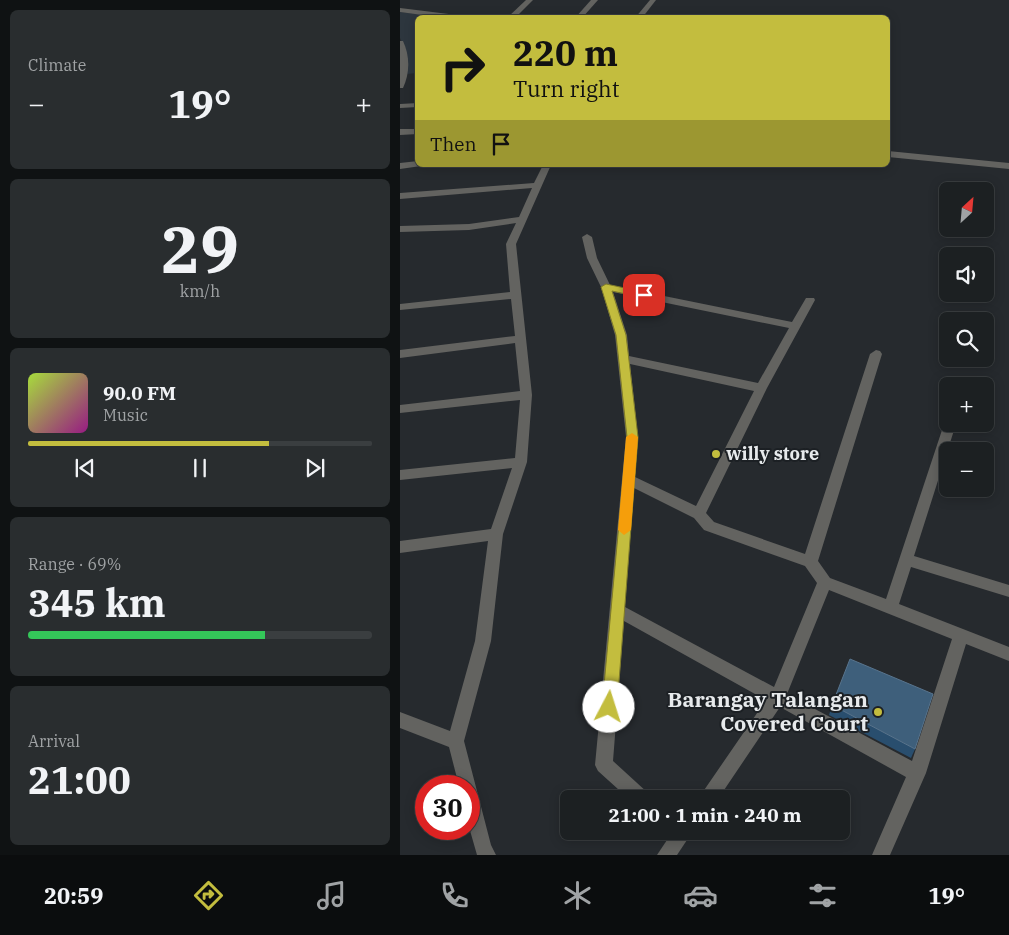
<!DOCTYPE html>
<html lang="en">
<head>
<meta charset="utf-8">
<style>
	body { margin:0; font-family:"IBM Plex Serif",serif; background:#292d2f; color:#f1f3f6; height:100vh; display:flex; flex-direction:column; font-size:19px; white-space:nowrap }
	* { box-sizing:border-box; margin:0 }
	p { font-size:16px; color:#a0a3a5 }
	.icon { flex:none; width:28px; height:28px; fill:none; stroke:currentColor; stroke-width:2; stroke-linecap:round; stroke-linejoin:round }
	.map { position:relative; flex:1; overflow:hidden }
	.side { display:flex; flex-direction:column; gap:10px; padding:10px; background:#0f1213; width:400px }
	.side>* { flex:none }
	.hud { position:absolute; left:15px; top:15px; width:475px; height:152px; border-radius:8px; box-shadow:0 2px 12px #0003,0 0 0 1px #3a3e40; background:#c3bd3e; color:#111; overflow:hidden }
	.needle { width:32px; rotate:26deg }
	.controls { position:absolute; left:539px; top:182px; display:grid; gap:10px }
	.controls a { display:grid; place-items:center; width:55px; height:55px; border-radius:8px; background:#1c2022; box-shadow:0 2px 12px #0003,0 0 0 1px #3a3e40; font-size:25px }
	.speed { position:absolute; left:15px; top:775px; display:flex; gap:10px; font-size:25px; font-weight:700; text-align:center }
	.speed>* { display:grid; place-content:center; width:65px; height:65px; border-radius:50%; background:#1c2022; box-shadow:0 2px 12px #0003,0 0 0 1px #3a3e40; line-height:1 }
	.speed .limit { border:8px solid #d22; background:#fff; color:#111 }
	.pin { position:absolute; display:grid; place-items:center; width:42px; height:42px; color:#fff; margin:-21px; border-radius:10px; box-shadow:0 2px 8px #0006 }
	.me { position:absolute; width:55px; margin:-28px; rotate:5deg; stroke-linejoin:round; filter:drop-shadow(0 0 4px #0008) }
	.turn { display:flex; align-items:center; gap:18px; height:105px; padding:0 15px; font-size:22px }
	.turn .icon { width:65px; height:65px; stroke-width:2.5 }
	.turn b { display:block; font-size:35px; line-height:42px }
	.then { display:flex; align-items:center; height:48px; padding:0 15px; background:#0003; gap:10px; font-size:19px }
	.big { font-size:38px; font-weight:700; line-height:1.1 }
	.side .card { flex:1; display:flex; flex-direction:column; justify-content:center; gap:8px; min-width:0; padding:0 18px; border-radius:8px; background:#292d2f }
	.side .dial { align-items:center; gap:0 }
	.dial b { font-size:65px; line-height:1 }
	.song { display:flex; align-items:center; gap:15px }
	.cover { width:60px; height:60px; border-radius:8px; background:linear-gradient(135deg,hsl(80 70% 55%),hsl(310 70% 35%)) }
	.played { height:5px; border-radius:2px; background:linear-gradient(90deg,#c3bd3e 70%,#3a3e40 70%) }
	.keys { display:flex; justify-content:space-around; direction:ltr }
	.heat { display:flex; justify-content:space-between; align-items:center; font-size:28px; direction:ltr }
	.charge { height:8px; border-radius:4px; background:linear-gradient(90deg,#34c759 69%,#3a3e40 0) }
	.trip { position:absolute; left:160px; top:790px; width:290px; height:50px; border-radius:8px; background:#1c2022; box-shadow:0 2px 12px #0003,0 0 0 1px #3a3e40; font-weight:700; line-height:50px; text-align:center }
	.tabs { display:flex; height:80px; justify-content:space-around; align-items:center; background:#0b0d0e; color:#a0a3a5 }
	.tabs .icon { width:35px; height:35px }
	.tabs .active { color:#c3bd3e }
	.tabs b { font-size:22px; color:#f1f3f6 }
	main { display:flex; flex:1; min-height:0 }
	.map>svg:first-child { display:block }
	.built { fill:#2d363e }
	.lines { fill:none; stroke-linecap:round; stroke-linejoin:round }
	.street { fill:#636360; fill-rule:evenodd }
	.wall { fill:#294e6e }
	.building { fill:#3e5f7b; stroke:#58748d }
	.route { fill:#c3bd3e; stroke:#7f7b28 }
	.slow { fill:#f59e0b }
	.poi-dot { fill:#c3bd3e; stroke:#1c2024; stroke-width:2 }
	.labels { text-anchor:middle; stroke-width:4; stroke-linejoin:round; paint-order:stroke }
	.poi-label { font-size:18px; font-weight:bold; fill:#e7eaec; stroke:#1c2024; text-anchor:start }
	.near-poi-label { font-size:21px; font-weight:bold; fill:#e7eaec; stroke:#1c2024; text-anchor:end }
</style>
</head>
<body>
<main>
<section class="side">
<div class="card"><p>Climate</p>
<div class="heat"><a>−</a><b class="big">19°</b><a>+</a></div>
</div>
<div class="card dial"><b>29</b><p>km/h</p></div>
<div class="card">
<div class="song"><i class="cover"></i><div><b>90.0 FM</b><p>Music</p></div></div>
<div class="played"></div>
<div class="keys"><svg class="icon" aria-label="previous" viewBox="0 0 24 24"><path d="M18 5L8 12l10 7zM5 5v14"/></svg><svg class="icon" aria-label="pause" viewBox="0 0 24 24"><path d="M8 5v14M16 5v14"/></svg><svg class="icon" aria-label="next" viewBox="0 0 24 24"><path d="M6 5l10 7-10 7zM19 5v14"/></svg></div>
</div>
<div class="card"><p>Range · 69%</p><b class="big">345 km</b><div class="charge"></div></div>
<div class="card"><p>Arrival</p><b class="big">21:00</b></div>
</section>
<div class="map">
<svg width="609" height="855" viewBox="0 0 609 855">
	<rect width="100%" height="100%" fill="#262a2e"/>
	<polygon class="built" points="0,12 47,17 18,18 17,73 7,74 6,52 0,38"/>
	<g class="lines">
		<g class="street">
			<polygon points="126,0 133,0 115,18 107,18"/>
			<polygon points="191,0 198,0 182,18 175,18"/>
			<polygon points="250,0 256,0 242,18 235,18"/>
			<polygon points="0,8 65,16 68,18 45,18 0,12"/>
			<path d="M0,41h3c7,15 7,32 0,47h-3z"/>
			<polygon points="18,103 18,107 0,108 0,104"/>
			<polygon points="0,129 18,129 18,134 0,135"/>
			<polygon points="488,151 609,163 609,169 488,157"/>
			<polygon points="18,161 18,165 21,166 0,169 0,163"/>
			<polygon points="143,165 151,165 116,244 132,395 127,462 103,534 91,641 64,741 91,845 96,855 77,855 69,827 69,786 59,786 49,747 0,728 0,712 50,731 75,641 88,541 0,553 0,541 91,529 112,468 0,480 0,470 115,458 120,400 0,413 0,405 120,391 115,343 0,358 0,350 115,336 111,299 0,310 0,304 110,292 106,244 116,223 69,230 0,232 0,226 69,224 119,217 132,188 0,199 0,193 134,183"/>
			<path d="M187,234l5,3 5,21 13,27 182,37 14,-24h8l1,2 -48,88 -61,125 8,9 91,32 65,-200 6,-4 4,1 2,3 -64,207 12,17 56,21 58,-175 4,-4v4h8l-42,132 95,29v12l-98,-30 -12,37 110,43v14l-43,-17 -40,129 -36,82h-18l34,-78 -126,-70 -62,92h-20l68,-99 -142,-79 -11,140 35,32 3,6h-22l-31,-28 -3,-6 31,-328 -11,-102 -14,-48 -14,-29 -5,-21zM213,292l176,36 -31,55 -129,-27 -2,-21zM230,364l124,27 -58,115 -61,-29 3,-40zM234,488l60,30 10,12 101,36 12,17 -43,104 -149,-80zM429,590l123,49 -40,122 -125,-67z"/>
			<polygon points="273,831 293,831 277,855 257,855"/>
		</g>
	</g>
	<polygon class="wall" points="432,705 515,749 511,758 429,715"/>
	<polygon class="building" points="450,659 533,694 515,749 432,705"/>
	<polygon class="route" points="206,284 244,292 249,295 244,298 212,291 226,335 238,437 217,707 214,712 209,714 204,712 202,707 227,437 216,335 201,287"/>
	<polygon class="slow" points="232,433 238,437 231,530 224,535 218,530 226,437"/>
	<g class="poi-dot">
		<circle cx="316" cy="454" r="5"/>
		<circle cx="478" cy="712" r="5"/>
	</g>
	<g class="labels">
		<g class="poi-label">
			<text x="326" y="460">willy store</text>
		</g>
		<g class="near-poi-label">
			<text x="468" y="707">Barangay Talangan<tspan x="468" dy="24">Covered Court</tspan></text>
		</g>
	</g>
</svg>
<div class="controls">
<a><svg class="needle" viewBox="-14 -14 28 28"><path d="M0-13l5 13h-10z" fill="#e53935"/><path d="M0 13l5-13h-10z" fill="#a0a3a5"/></svg></a>
<a><svg class="icon" aria-label="sound" viewBox="0 0 24 24"><path d="M4 9h4l5-4v14l-5-4H4zM17 9q2 3 0 6"/></svg></a>
<a><svg class="icon" aria-label="search" viewBox="0 0 24 24"><circle cx="10" cy="10" r="6"/><path d="M15 15l6 6"/></svg></a>
<a>+</a>
<a>−</a>
</div>
<div class="speed"><div class="limit">30</div></div>
<div class="pin" style="left:244px;top:295px;background:#d93025"><svg class="icon" aria-label="arrive" viewBox="0 0 24 24"><path d="M6 21V4h12l-3 4 3 4H6"/></svg></div>
<svg class="me" style="left:209px;top:707px" viewBox="-20 -20 40 40"><circle r="19" fill="#fff"/><path d="M0-13L10 11 0 6-10 11z" fill="#c3bd3e"/></svg>
<div class="trip">21:00 · 1 min · 240 m</div>
<div class="hud">
<div class="turn"><svg class="icon" aria-label="right" viewBox="0 0 24 24"><path d="M7 20v-9h11M14 6l5 5-5 5"/></svg><div><b>220 m</b>Turn right</div></div>
<div class="then">Then<svg class="icon" aria-label="arrive" viewBox="0 0 24 24"><path d="M6 21V4h12l-3 4 3 4H6"/></svg></div>
</div>
</div>
</main>
<nav class="tabs">
<b>20:59</b>
<svg class="icon active" aria-label="directions" viewBox="0 0 24 24"><path d="M12 3l9 9-9 9-9-9zM9 14v-3h6M13 9l2 2-2 2"/></svg>
<svg class="icon" aria-label="music" viewBox="0 0 24 24"><path d="M9 18V5l10-2v13"/><circle cx="6" cy="18" r="3"/><circle cx="16" cy="16" r="3"/></svg>
<svg class="icon" aria-label="phone" viewBox="0 0 24 24"><path d="M5 4h4l2 5-3 2q2 4 5 5l2-3 5 2v4C11 20 4 13 5 4z"/></svg>
<svg class="icon" aria-label="climate" viewBox="0 0 24 24"><path d="M12 3v18M4 7l16 10M4 17L20 7"/></svg>
<svg class="icon" aria-label="car" viewBox="0 0 24 24"><path d="M5 17H2v-5l4-1 3-4h7l3 4 3 1v5h-3M9 17h6M6 11h13"/><circle cx="7" cy="17" r="2"/><circle cx="17" cy="17" r="2"/></svg>
<svg class="icon" aria-label="filters" viewBox="0 0 24 24"><path d="M4 7h16M4 17h16"/><circle cx="9" cy="7" r="2"/><circle cx="15" cy="17" r="2"/></svg>
<b>19°</b>
</nav>
</body>
</html>
